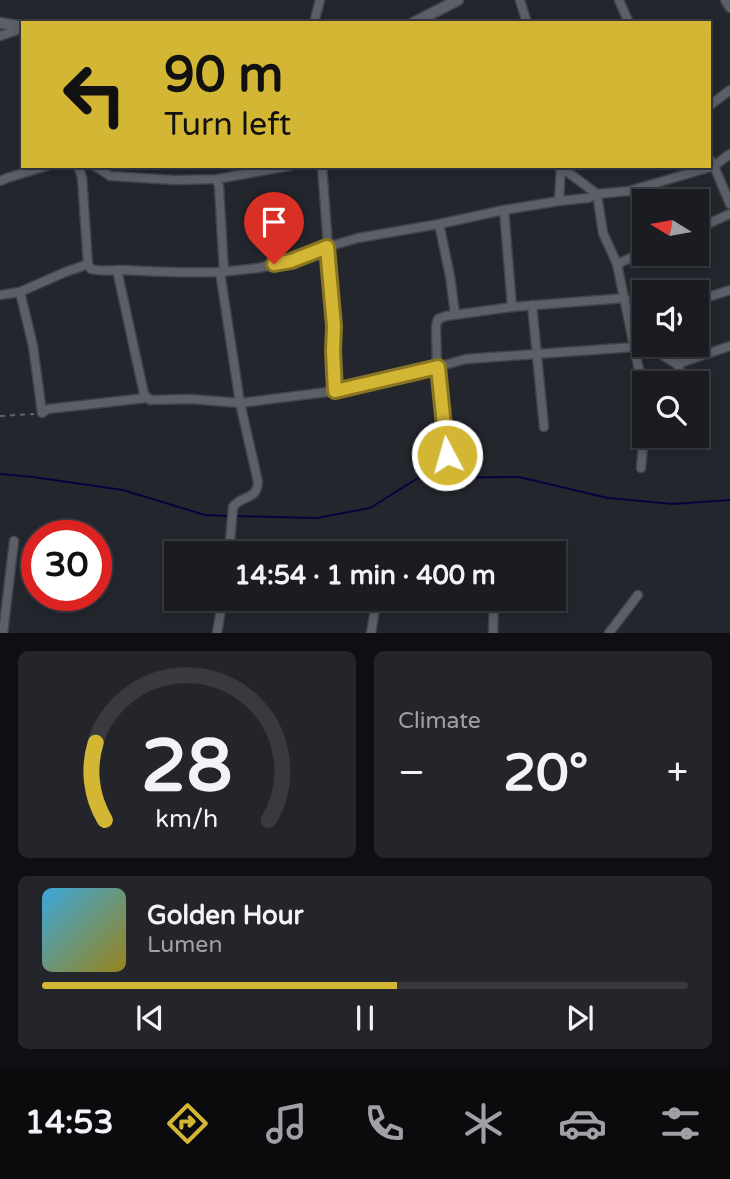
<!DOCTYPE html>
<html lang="en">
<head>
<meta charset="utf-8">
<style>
	body { margin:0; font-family:"Varela Round",sans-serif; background:#24252a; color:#f1f3f6; height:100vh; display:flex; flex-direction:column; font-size:26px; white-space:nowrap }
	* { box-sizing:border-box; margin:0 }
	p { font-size:23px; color:#a0a1a5 }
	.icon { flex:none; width:38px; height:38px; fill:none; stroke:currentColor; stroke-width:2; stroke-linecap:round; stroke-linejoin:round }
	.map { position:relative; height:633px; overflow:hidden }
	.drawer { display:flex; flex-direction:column; gap:18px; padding:18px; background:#0f0f13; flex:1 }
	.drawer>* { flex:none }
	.hud { position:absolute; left:21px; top:21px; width:690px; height:147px; border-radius:0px; box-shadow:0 4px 10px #0003,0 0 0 2px #393a40; background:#d4b635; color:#111; overflow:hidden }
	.needle { width:46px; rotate:281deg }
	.fabs { position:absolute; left:632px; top:189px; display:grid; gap:14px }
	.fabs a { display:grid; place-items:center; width:77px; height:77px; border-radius:0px; background:#1b1c22; box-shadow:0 4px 10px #0003,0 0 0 2px #393a40; font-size:35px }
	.speed { position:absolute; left:21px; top:520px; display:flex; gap:14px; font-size:35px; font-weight:700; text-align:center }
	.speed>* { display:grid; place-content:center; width:91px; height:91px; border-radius:50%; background:#1b1c22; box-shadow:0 4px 10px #0003,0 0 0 2px #393a40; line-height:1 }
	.speed .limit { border:10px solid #d22; background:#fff; color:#111 }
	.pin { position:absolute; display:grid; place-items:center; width:60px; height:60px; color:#fff; margin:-72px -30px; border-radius:50% 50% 50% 0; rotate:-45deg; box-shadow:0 0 7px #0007 }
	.pin .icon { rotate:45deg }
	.me { position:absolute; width:77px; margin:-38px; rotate:354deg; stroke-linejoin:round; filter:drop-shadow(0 0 5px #0008) }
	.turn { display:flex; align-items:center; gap:24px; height:147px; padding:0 28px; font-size:32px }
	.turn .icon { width:91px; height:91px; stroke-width:2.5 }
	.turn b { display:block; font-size:49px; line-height:60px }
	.big { font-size:52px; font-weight:700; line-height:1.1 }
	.drawer .widget { flex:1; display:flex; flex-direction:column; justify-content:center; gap:10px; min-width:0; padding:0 24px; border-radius:10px; background:#24252a }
	.drawer .dial { align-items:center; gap:0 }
	.dial svg { height:182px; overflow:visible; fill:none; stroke:#393a40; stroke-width:7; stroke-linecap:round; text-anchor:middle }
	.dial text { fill:#f1f3f6; stroke:none }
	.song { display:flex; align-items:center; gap:21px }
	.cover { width:84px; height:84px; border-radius:10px; background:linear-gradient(135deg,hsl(200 70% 55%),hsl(50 70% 35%)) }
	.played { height:7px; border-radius:4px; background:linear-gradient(90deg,#d4b635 55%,#393a40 55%) }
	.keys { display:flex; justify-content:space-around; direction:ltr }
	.heat { display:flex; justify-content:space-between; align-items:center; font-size:38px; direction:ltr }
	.drawer .tiles { flex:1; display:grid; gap:18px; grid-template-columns:1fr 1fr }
	.widget:last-child { grid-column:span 2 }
	.trip { position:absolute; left:164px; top:541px; width:402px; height:70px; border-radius:0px; background:#1b1c22; box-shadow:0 4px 10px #0003,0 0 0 2px #393a40; font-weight:700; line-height:70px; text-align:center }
	.menu { display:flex; height:112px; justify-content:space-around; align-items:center; background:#0b0b0e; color:#a0a1a5 }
	.menu .icon { width:49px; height:49px }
	.menu .active { color:#d4b635 }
	.menu b { font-size:32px; color:#f1f3f6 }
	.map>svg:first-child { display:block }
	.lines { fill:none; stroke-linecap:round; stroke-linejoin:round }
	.stream { stroke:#09003e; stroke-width:2 }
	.minor-casing { stroke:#414349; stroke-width:11 }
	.tertiary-casing { stroke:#414349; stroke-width:13 }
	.path { stroke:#62636a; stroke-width:2; stroke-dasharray:5 5; stroke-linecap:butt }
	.minor { stroke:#5c5f68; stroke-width:8 }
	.tertiary { stroke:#5c5f68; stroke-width:10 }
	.route-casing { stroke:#8a7622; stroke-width:18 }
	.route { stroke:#d4b635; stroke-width:12 }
</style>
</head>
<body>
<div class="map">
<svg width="730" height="633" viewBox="0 0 730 633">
	<rect width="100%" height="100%" fill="#24262e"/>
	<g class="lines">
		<g class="stream">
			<polyline points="0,474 33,477 123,490 205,515 229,516"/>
			<polyline points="234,516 317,518 370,508 418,478 519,477 608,498 673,504 730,500"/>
		</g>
		<g class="minor-casing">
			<g id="minor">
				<polyline points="520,0 527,23"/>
				<polyline points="619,0 629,23"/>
				<polyline points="725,0 730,8"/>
				<polyline points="314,23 320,0"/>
				<polyline points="0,36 23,28"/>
				<polyline points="709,106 730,90"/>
				<polyline points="709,158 714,166 730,204"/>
				<path d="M78,166l4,11 6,87 3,5c11,3 22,1 33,1 33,2 64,3 96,2l20,131 18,79c-2,20 -16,12 -25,25l-4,46"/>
				<polyline points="95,166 110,176 176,180 217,179 289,166"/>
				<polyline points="322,166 334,326 333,351 335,391"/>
				<polyline points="561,167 597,194 603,233 617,264 639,370 643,445 641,468"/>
				<polyline points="217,179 219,187 224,272"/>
				<polyline points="0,181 7,178 47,166"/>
				<polyline points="559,201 561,166"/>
				<polyline points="504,210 512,307"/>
				<polyline points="439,224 450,276 455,314"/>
				<polyline points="696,229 730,214"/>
				<polyline points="617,264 644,252"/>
				<polyline points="117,270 144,394 150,400 190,399 240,403 335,391 437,367 466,359 635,347"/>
				<polyline points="220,272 258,268 291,261 327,247 358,238 439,224 504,210 559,201 588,198 597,194 629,191 714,166 730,154"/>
				<polyline points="20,292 33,346 42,413 48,409 146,398"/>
				<polyline points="0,295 20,292 63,273 88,264"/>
				<polyline points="696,301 730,290"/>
				<polyline points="532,305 544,427"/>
				<polyline points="644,319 630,323 644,337"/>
				<polyline points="651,345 662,355 677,364 686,383"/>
				<polyline points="677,364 730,346"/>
				<polyline points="447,455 437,367 436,326 438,319 446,316 512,307 625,298"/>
				<polyline points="3,633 14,541"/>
				<polyline points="217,633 223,598"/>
				<polyline points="371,633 377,598"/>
				<polyline points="493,633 494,598"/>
				<polyline points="609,633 638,595"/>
			</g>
		</g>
		<g class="tertiary-casing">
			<g id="tertiary">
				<polyline points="0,23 23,27"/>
				<polyline points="413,23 458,0"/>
			</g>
		</g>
		<polyline class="path" points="0,416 34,414"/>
		<use href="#minor" class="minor"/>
		<use href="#tertiary" class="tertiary"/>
	</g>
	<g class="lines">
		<g class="route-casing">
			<polyline id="route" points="274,264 291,261 327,247 334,326 333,351 335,391 438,367 447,455"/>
		</g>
		<use href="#route" class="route"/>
	</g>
</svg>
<div class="fabs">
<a><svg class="needle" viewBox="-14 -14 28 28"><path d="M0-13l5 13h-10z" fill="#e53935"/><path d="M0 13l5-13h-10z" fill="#a0a1a5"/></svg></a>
<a><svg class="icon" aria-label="sound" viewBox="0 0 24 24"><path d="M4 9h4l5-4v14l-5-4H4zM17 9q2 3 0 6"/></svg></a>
<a><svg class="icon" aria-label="search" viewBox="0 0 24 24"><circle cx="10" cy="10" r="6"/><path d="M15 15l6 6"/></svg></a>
</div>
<div class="speed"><div class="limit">30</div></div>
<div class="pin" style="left:274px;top:264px;background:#d93025"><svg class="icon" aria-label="arrive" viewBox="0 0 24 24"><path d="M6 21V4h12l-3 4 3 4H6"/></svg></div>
<svg class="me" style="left:447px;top:455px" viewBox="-20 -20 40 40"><circle r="17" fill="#d4b635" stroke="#fff" stroke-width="3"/><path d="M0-11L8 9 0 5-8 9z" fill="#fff"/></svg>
<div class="trip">14:54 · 1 min · 400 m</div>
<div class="hud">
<div class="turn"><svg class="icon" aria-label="left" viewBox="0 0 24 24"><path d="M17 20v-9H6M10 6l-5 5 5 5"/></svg><div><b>90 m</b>Turn left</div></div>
</div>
</div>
<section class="drawer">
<div class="tiles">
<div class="widget dial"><svg viewBox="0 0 100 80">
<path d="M14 69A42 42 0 1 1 86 69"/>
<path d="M14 69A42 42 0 0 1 10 35" stroke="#d4b635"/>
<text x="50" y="56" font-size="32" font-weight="700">28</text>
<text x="50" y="72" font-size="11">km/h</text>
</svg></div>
<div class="widget"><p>Climate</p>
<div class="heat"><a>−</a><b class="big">20°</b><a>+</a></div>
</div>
<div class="widget">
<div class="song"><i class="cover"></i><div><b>Golden Hour</b><p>Lumen</p></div></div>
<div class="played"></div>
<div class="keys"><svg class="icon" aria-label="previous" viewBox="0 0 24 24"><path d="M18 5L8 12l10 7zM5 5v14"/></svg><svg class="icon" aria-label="pause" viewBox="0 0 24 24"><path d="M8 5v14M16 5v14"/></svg><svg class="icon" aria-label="next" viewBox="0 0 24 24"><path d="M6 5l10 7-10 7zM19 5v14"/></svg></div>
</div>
</div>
</section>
<nav class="menu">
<b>14:53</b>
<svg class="icon active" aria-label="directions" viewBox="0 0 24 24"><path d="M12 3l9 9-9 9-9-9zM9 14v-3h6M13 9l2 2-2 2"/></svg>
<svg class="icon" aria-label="music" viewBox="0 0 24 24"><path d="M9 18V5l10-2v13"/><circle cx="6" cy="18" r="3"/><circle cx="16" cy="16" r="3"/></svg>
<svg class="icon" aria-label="phone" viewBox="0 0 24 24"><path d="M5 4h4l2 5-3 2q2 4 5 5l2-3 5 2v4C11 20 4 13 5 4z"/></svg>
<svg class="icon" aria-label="climate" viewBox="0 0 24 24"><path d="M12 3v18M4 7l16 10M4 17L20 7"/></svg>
<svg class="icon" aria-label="car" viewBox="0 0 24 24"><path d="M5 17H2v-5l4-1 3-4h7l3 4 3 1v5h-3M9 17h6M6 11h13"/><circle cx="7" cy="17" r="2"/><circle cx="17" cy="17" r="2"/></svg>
<svg class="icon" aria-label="filters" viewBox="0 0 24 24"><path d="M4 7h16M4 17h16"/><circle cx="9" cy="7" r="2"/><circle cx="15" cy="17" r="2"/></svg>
</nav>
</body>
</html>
